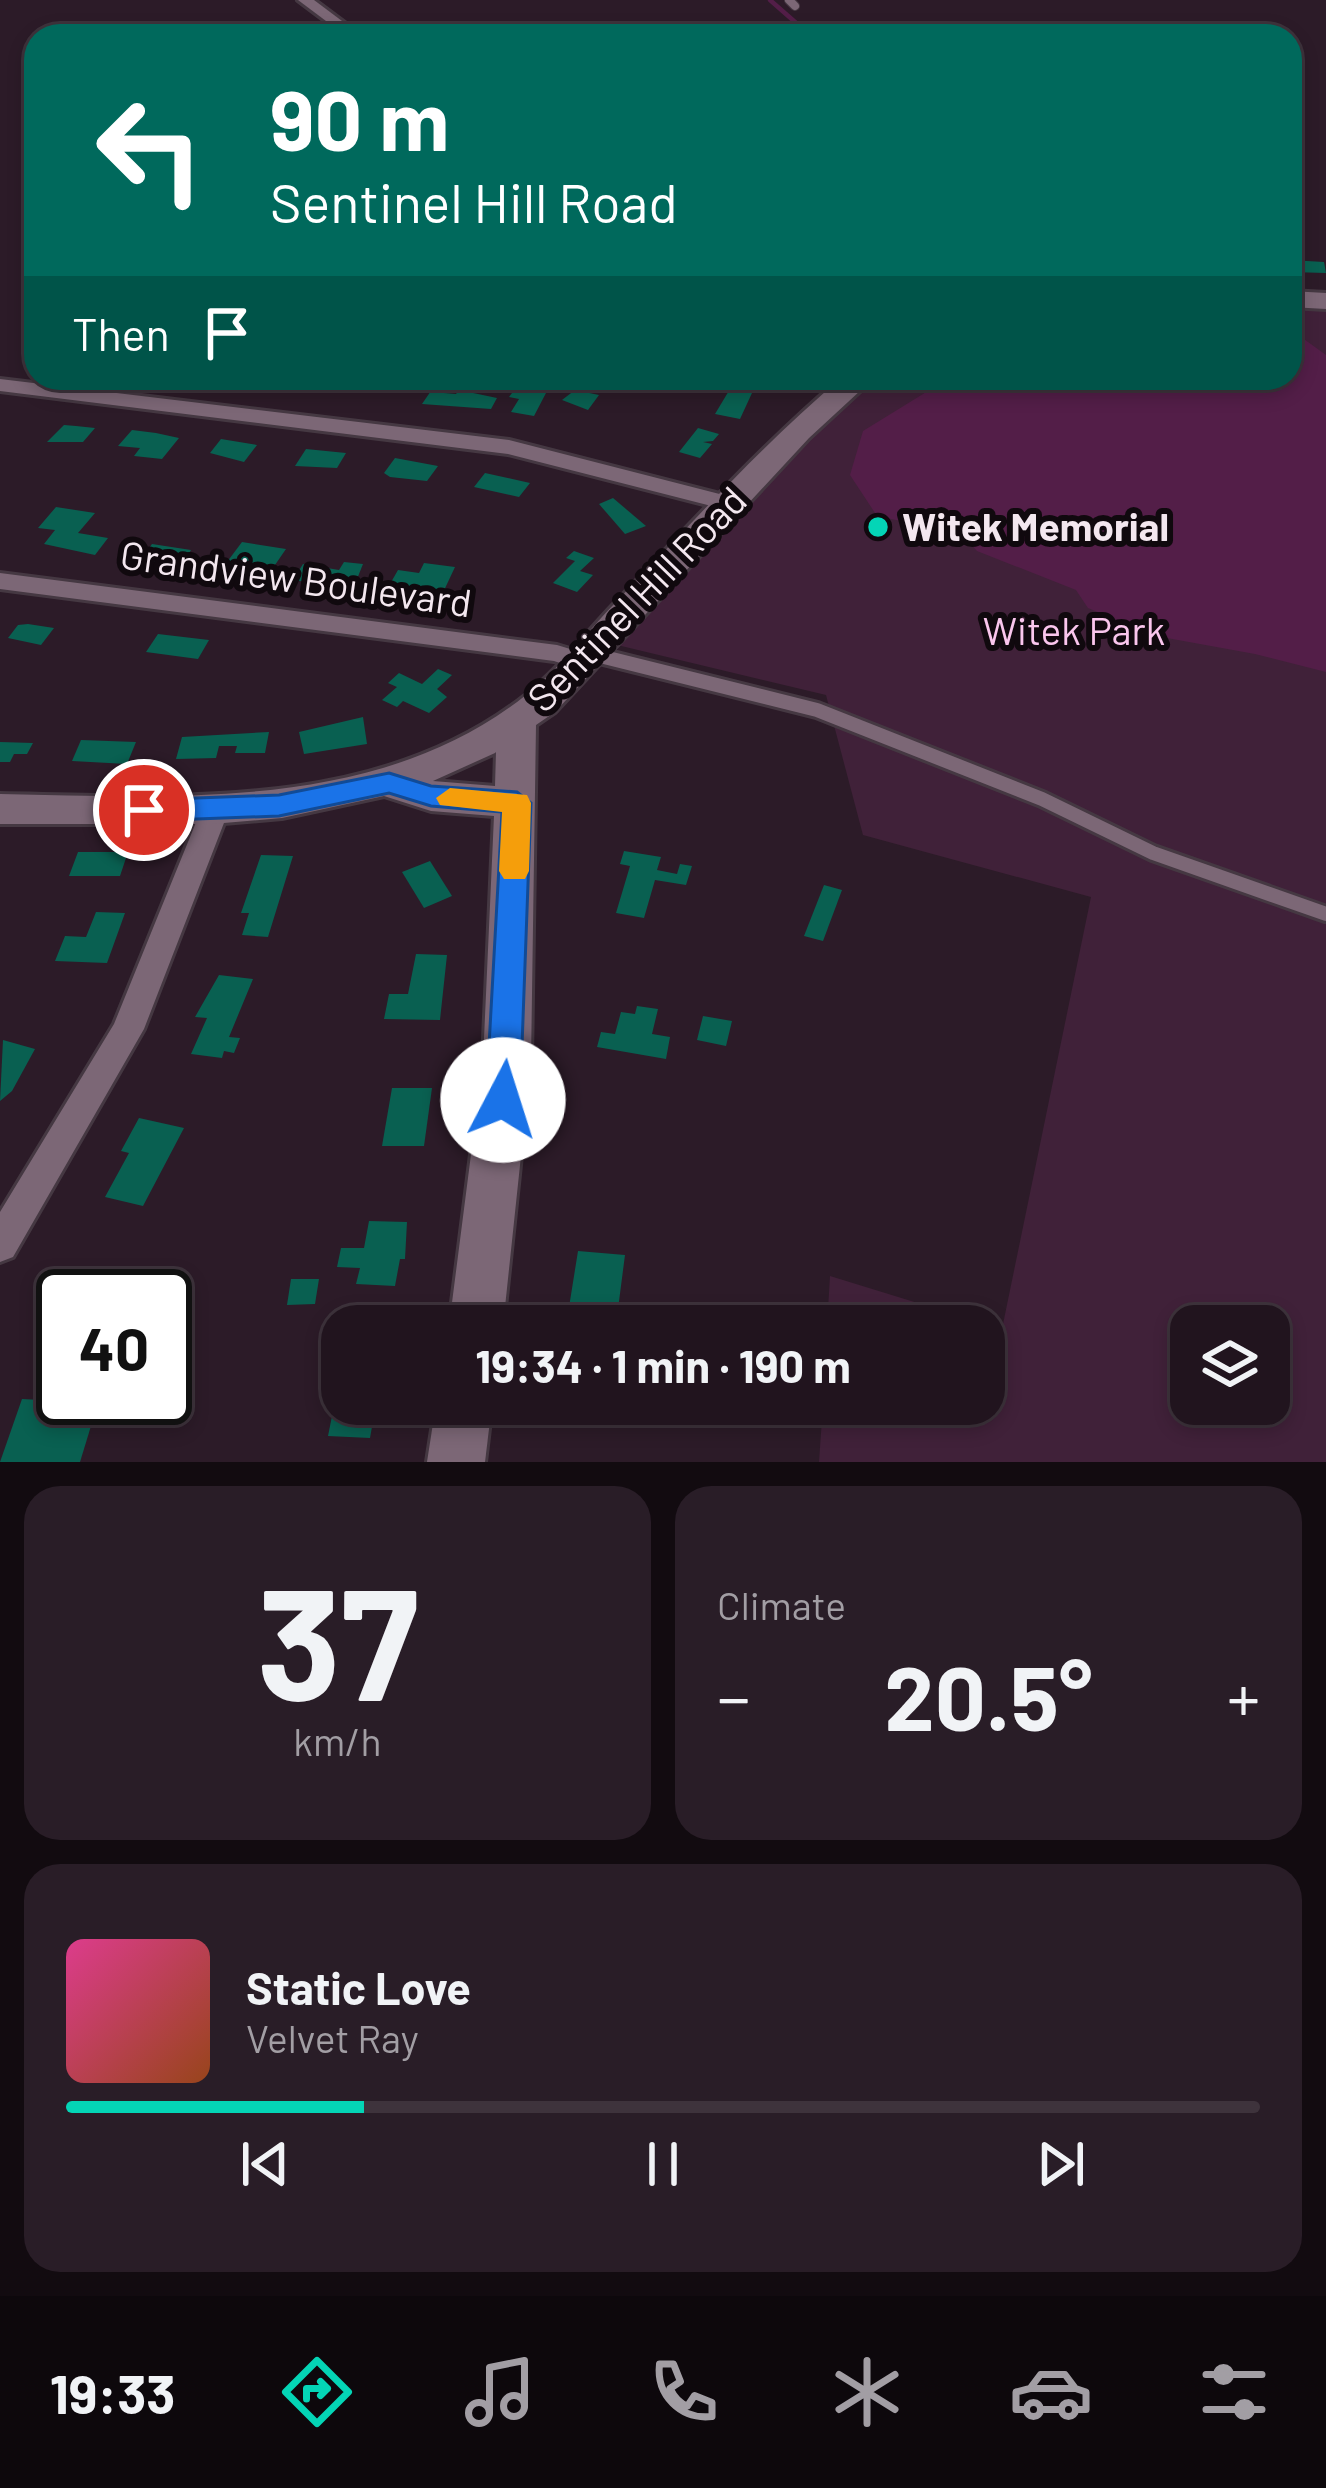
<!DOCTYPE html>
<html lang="en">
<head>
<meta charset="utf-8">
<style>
	body { margin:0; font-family:Barlow,sans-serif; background:#291d27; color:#f1f3f6; height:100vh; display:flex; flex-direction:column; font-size:45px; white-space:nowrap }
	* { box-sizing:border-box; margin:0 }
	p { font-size:39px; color:#a29ea4 }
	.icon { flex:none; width:66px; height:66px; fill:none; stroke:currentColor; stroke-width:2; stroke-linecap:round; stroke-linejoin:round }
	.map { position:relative; height:1462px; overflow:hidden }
	.details { display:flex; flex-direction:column; gap:24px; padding:24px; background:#120b10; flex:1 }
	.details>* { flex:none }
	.hud { position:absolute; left:24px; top:24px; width:1278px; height:366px; border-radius:36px; box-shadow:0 6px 18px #0003,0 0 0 3px #3e333c; background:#00695c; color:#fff; overflow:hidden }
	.controls { position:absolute; left:1170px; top:1305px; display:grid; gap:24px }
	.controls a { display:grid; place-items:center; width:120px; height:120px; border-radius:24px; background:#21141e; box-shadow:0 6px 18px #0003,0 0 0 3px #3e333c; font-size:60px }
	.speed { position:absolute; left:36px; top:1269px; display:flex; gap:24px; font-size:60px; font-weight:700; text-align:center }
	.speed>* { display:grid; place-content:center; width:156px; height:156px; border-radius:50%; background:#21141e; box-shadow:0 6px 18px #0003,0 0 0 3px #3e333c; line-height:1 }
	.speed .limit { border:6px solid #111; border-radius:18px; background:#fff; color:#111 }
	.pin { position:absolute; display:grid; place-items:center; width:102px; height:102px; color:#fff; margin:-51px; border:6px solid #fff; border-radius:50%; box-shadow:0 3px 12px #0007 }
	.me { position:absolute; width:132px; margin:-66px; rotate:5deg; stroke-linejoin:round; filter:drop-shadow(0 0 9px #0008) }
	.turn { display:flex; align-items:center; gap:42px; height:252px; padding:0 48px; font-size:54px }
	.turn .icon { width:156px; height:156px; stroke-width:2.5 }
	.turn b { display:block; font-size:84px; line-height:102px }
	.then { display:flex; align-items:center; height:114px; padding:0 48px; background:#0003; gap:24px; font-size:45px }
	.big { font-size:90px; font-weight:700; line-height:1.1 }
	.details .widget { flex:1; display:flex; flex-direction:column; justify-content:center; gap:18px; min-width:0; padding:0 42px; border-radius:36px; background:#291d27 }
	.details .dial { align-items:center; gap:0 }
	.dial b { font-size:156px; line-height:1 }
	.song { display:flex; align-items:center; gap:36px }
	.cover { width:144px; height:144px; border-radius:18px; background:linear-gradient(135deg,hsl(330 70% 55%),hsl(20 70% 35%)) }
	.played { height:12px; border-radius:6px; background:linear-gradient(90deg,#04d5b6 25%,#3e333c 25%) }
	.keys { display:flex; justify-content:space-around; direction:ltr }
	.heat { display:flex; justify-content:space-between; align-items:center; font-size:66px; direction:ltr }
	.details .tiles { flex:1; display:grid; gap:24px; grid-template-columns:1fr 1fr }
	.widget:last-child { grid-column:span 2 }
	.trip { position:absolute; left:321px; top:1305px; width:684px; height:120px; border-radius:36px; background:#21141e; box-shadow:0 6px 18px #0003,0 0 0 3px #3e333c; font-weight:700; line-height:120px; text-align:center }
	.menu { display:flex; height:192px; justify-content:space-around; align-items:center; background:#0d080c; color:#a29ea4 }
	.menu .icon { width:84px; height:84px }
	.menu .active { color:#04d5b6 }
	.menu b { font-size:54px; color:#f1f3f6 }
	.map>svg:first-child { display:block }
	.green { fill:#402139; fill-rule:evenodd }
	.water { fill:#531e48 }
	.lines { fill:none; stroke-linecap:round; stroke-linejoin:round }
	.stream { stroke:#531e48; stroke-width:4.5 }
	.building { fill:#096051 }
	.lane-far1-casing { stroke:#453842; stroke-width:10 }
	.lane-casing { stroke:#453842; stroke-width:20 }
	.street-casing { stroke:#453842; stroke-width:6 }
	.secondary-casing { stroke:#453842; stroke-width:6 }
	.lane-far1 { stroke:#7c6776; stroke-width:8 }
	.lane { stroke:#7c6776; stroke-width:14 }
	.street { fill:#7c6776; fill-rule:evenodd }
	.secondary { fill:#7c6776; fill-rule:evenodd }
	.route { fill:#1a73e8; stroke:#114b97; stroke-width:3 }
	.slow { fill:#f59e0b }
	.poi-dot { fill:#04d5b6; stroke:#10090e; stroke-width:4.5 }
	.labels { text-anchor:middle; stroke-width:12; stroke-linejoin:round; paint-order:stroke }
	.poi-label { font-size:39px; font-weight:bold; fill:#f3e7ef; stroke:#10090e; text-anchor:start }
	.street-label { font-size:39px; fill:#f3e7ef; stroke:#10090e }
	.park-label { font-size:39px; fill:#fac6ed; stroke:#10090e }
</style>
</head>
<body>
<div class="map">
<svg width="1326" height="1462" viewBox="0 0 1326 1462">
	<rect width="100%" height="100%" fill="#2c1b28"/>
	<path class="green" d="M1290,305l36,2v1155h-507l4,-58h161v-78h-157l3,-50 172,53 89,-432 -228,-62 -37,-140 -213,-51 197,-220 60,-46h420zM1191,1326h78v78h-78z"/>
	<polygon class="water" points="1290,329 1326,355 1326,672 1255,654 1156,636 1088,608 1076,590 977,551 962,534 877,516 850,475 863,431 949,378 1290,378"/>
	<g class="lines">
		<polyline class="stream" points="770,0 811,36"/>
	</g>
	<g class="building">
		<polygon points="1290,260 1324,262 1326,273 1290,272"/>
		<polygon points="435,385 448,387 444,393 456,394 459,390 497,398 491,409 422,404"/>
		<polygon points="515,389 546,393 534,416 511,412 519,399 509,397"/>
		<polygon points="730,389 752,393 740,419 715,414"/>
		<polygon points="575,390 599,395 588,410 562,400"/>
		<polygon points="64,425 76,426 95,428 83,442 47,442"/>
		<polygon points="698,428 719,434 713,441 703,442 712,444 700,458 679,452"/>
		<polygon points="132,430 156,433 179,438 162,459 134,456 140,448 118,446"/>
		<polygon points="221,439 257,445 244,462 210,453"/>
		<polygon points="306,449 346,453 337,468 295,466"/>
		<polygon points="395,458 438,466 427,481 390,477 384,473"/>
		<polygon points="485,473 530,483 519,497 474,487"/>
		<polygon points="613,498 646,526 625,534 599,504"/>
		<polygon points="56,507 95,513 78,533 108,538 95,555 44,544 55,530 38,528"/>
		<polygon points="242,542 286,549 266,578 245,574 252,565 245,564 239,573 221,570"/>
		<polygon points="152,544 191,550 186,558 191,559 183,569 139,562"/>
		<polygon points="574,551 594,558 580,571 593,575 577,592 553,583 575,561 566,558"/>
		<polygon points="344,562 363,564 353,589 293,580 303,564 339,570"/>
		<polygon points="424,563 455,567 440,599 386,591 398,570 419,573"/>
		<polygon points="28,624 54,628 41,645 8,638 18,625"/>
		<polygon points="158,634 209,640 198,659 146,652"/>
		<polygon points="438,669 452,675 437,689 447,697 429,713 403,701 397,707 382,700 397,687 388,683 399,673 422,684"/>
		<polygon points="363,717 367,744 304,754 299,732"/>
		<polygon points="269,732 265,753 235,753 237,746 219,746 216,758 176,759 182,737"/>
		<polygon points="81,740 136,742 127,764 72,761"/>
		<polygon points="0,742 33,743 27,754 14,754 10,762 0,762"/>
		<polygon points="624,851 661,857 657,870 677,874 680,864 692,866 686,885 655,880 644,918 616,913 630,866 620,864"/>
		<polygon points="78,852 128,852 120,876 69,876"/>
		<polygon points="261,855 293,856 268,937 242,935 249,913 241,913"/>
		<polygon points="430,861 452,896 424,908 402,872"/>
		<polygon points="824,885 842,890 823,941 804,936"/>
		<polygon points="96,912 125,913 107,963 55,961 65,936 86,937"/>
		<polygon points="416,954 447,955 440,1020 384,1019 389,994 408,994"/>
		<polygon points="219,975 253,979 229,1037 240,1038 234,1053 224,1051 222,1058 191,1054 207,1018 195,1017"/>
		<polygon points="637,1006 658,1009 652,1034 670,1037 666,1059 597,1047 601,1032 615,1034 621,1012 635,1014"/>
		<polygon points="703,1016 732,1021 726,1046 697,1040"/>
		<polygon points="3,1040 35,1049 12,1091 0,1101"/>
		<polygon points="392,1088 432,1088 424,1146 382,1146"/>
		<polygon points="139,1118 184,1128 143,1206 105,1197 129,1153 121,1151"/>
		<polygon points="369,1221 407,1222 405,1259 400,1259 395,1286 356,1284 360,1268 337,1267 341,1248 364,1248"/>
		<polygon points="578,1251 625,1255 618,1309 633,1311 632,1326 566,1326"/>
		<polygon points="291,1279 319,1279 315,1304 287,1305"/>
		<polygon points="60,1285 105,1290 102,1296 63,1296 63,1348 34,1345"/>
		<polygon points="340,1376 342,1404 376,1404 370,1438 328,1436"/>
		<polygon points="22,1399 98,1403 80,1462 0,1462"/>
	</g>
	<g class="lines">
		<g class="lane-far1-casing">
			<polyline id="lane-far1" points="789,0 795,6"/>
		</g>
		<g class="lane-casing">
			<polyline id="lane" points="592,654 817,710 1042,799 1153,853 1326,914"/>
		</g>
		<g class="street-casing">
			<g id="street">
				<polygon points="298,0 314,0 362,36 346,36"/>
				<polygon points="0,379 509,440 739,499 742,504 731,511 508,454 0,391"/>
				<polygon points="0,573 557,645 590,655 594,661 581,670 554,661 0,589"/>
				<polygon points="215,800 225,803 229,810 144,1029 13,1257 0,1262 0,1212 114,1024 201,810 205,803"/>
			</g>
		</g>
		<g class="secondary-casing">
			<g id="secondary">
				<polygon points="1290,291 1326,293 1326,309 1290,307"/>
				<path d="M841,378h33l-65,60 -254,274 -19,13 -5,336 -28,265h-54l34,-265 11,-245 -63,-5 -47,-15 -102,22 -70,6h-212v-30c177,3 379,18 526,-99 33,-26 60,-62 89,-92 74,-77 145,-156 226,-225zM496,752l-1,34 -62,-5 62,-28z"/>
				<polygon points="436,1404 492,1404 485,1462 427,1462"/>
			</g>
		</g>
		<use href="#lane-far1" class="lane-far1"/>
		<use href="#lane" class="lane"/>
		<use href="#street" class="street"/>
		<use href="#secondary" class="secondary"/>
	</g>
	<polygon class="route" points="389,773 431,786 517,792 531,803 520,1100 515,1110 503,1114 491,1110 486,1100 502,812 431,806 389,793 279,816 144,821 130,810 144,800 279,795"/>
	<polygon class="slow" points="450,788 527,795 531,803 529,871 525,879 504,879 499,871 502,812 440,805 436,798"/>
	<circle class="poi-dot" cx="878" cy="527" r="12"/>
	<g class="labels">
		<g class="poi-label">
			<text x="902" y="541">Witek Memorial</text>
		</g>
		<g class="street-label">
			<text transform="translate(296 579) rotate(8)" y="14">Grandview Boulevard</text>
			<text transform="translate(637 599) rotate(-46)" y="14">Sentinel Hill Road</text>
		</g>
		<g class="park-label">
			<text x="1074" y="645">Witek Park</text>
		</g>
	</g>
</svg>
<div class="controls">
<a><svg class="icon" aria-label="layers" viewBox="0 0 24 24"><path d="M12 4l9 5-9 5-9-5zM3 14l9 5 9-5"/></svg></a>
</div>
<div class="speed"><div class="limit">40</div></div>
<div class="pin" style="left:144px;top:810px;background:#d93025"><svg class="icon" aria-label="arrive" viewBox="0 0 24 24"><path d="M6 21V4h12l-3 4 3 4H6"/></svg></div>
<svg class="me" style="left:503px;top:1100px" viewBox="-20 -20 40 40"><circle r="19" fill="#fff"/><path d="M0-13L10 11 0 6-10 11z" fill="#1a73e8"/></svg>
<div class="trip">19:34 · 1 min · 190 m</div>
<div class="hud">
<div class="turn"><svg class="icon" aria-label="left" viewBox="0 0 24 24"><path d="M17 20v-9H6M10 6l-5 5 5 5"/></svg><div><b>90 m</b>Sentinel Hill Road</div></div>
<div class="then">Then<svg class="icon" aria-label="arrive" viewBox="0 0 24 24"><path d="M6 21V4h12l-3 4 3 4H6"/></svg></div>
</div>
</div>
<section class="details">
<div class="tiles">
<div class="widget dial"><b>37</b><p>km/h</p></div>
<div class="widget"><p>Climate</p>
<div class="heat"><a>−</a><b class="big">20.5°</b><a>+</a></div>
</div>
<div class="widget">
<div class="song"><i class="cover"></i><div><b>Static Love</b><p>Velvet Ray</p></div></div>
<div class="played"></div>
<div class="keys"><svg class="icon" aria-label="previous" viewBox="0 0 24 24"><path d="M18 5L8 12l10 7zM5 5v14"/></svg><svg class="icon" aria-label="pause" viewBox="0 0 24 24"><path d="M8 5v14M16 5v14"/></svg><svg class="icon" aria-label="next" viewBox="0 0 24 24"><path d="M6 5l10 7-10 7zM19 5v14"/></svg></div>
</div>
</div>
</section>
<nav class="menu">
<b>19:33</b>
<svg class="icon active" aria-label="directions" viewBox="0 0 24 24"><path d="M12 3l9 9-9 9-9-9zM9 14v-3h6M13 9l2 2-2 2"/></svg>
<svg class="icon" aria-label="music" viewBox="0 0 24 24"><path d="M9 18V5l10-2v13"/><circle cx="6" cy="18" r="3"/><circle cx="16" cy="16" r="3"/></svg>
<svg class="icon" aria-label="phone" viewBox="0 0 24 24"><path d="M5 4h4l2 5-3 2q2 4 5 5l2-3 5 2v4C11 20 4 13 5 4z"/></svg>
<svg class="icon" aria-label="climate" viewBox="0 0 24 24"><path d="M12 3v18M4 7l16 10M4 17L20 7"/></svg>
<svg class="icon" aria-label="car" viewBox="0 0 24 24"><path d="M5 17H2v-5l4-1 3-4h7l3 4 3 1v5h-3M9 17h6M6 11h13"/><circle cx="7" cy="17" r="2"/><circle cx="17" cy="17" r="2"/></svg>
<svg class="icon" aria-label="filters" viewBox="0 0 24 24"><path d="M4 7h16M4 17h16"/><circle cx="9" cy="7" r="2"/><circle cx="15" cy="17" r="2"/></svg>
</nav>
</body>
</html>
